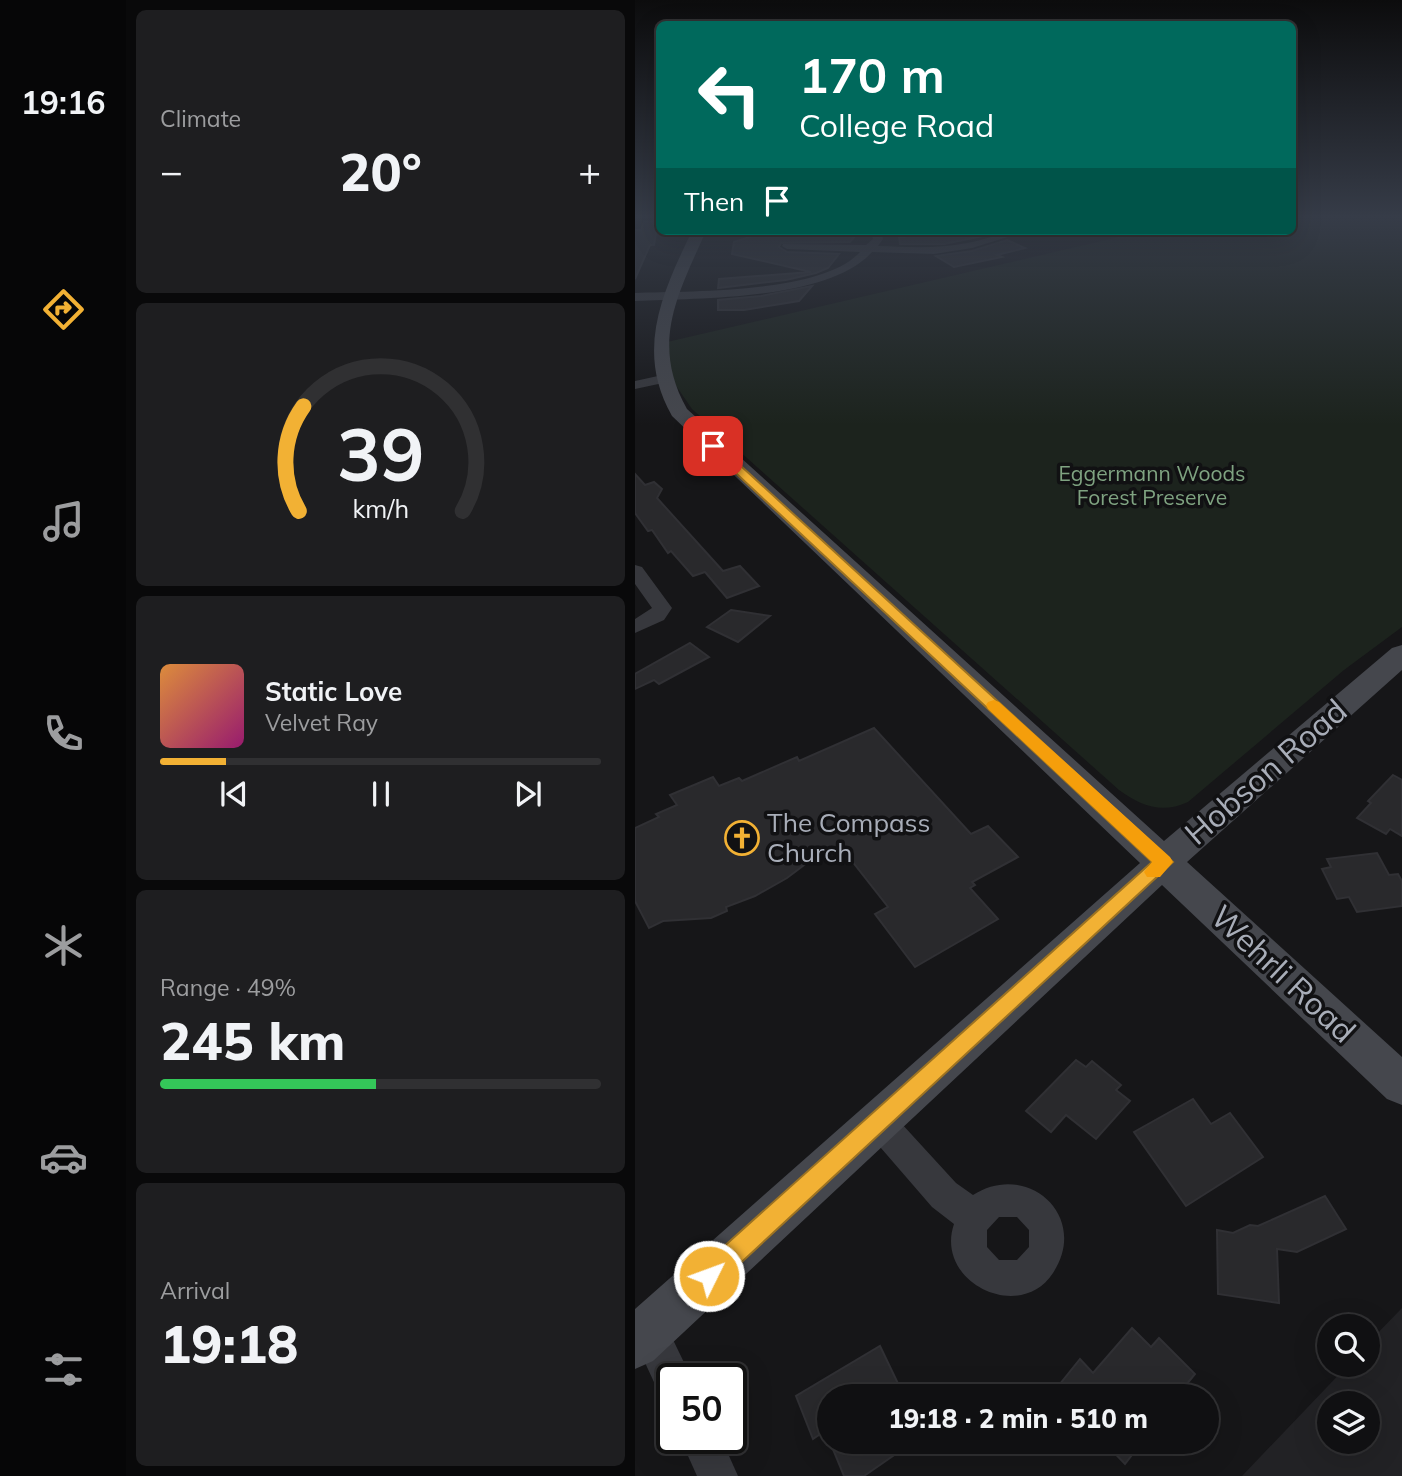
<!DOCTYPE html>
<html lang="en">
<head>
<meta charset="utf-8">
<style>
	body { margin:0; font-family:Mulish,sans-serif; background:#1e1e20; color:#f1f3f6; height:100vh; display:flex; flex-direction:column; font-size:26px; white-space:nowrap }
	* { box-sizing:border-box; margin:0 }
	p { font-size:23px; color:#9c9d9f }
	.icon { flex:none; width:38px; height:38px; fill:none; stroke:currentColor; stroke-width:2; stroke-linecap:round; stroke-linejoin:round }
	.map { position:relative; flex:1; overflow:hidden }
	.details { display:flex; flex-direction:column; gap:10px; padding:10px; background:#09090a; width:509px }
	.details>* { flex:none }
	.banner { position:absolute; left:21px; top:21px; width:640px; height:214px; border-radius:10px; box-shadow:0 7px 28px #0002,0 0 0 2px #303032; background:#00695c; color:#fff; overflow:hidden }
	.fabs { position:absolute; left:682px; top:1314px; display:grid; gap:14px }
	.fabs a { display:grid; place-items:center; width:63px; height:63px; border-radius:50%; background:#101012; box-shadow:0 7px 28px #0002,0 0 0 2px #303032; font-size:35px }
	.speed { position:absolute; left:21px; top:1363px; display:flex; gap:14px; font-size:35px; font-weight:700; text-align:center }
	.speed>* { display:grid; place-content:center; width:91px; height:91px; border-radius:50%; background:#101012; box-shadow:0 7px 28px #0002,0 0 0 2px #303032; line-height:1 }
	.speed .limit { border:4px solid #111; border-radius:10px; background:#fff; color:#111 }
	.pin { position:absolute; display:grid; place-items:center; width:60px; height:60px; color:#fff; margin:-30px; border-radius:14px; box-shadow:0 4px 10px #0006 }
	.me { position:absolute; width:77px; margin:-38px; rotate:48deg; stroke-linejoin:round; filter:drop-shadow(0 0 5px #0008) }
	.turn { display:flex; align-items:center; gap:24px; height:147px; padding:0 28px; font-size:32px }
	.turn .icon { width:91px; height:91px; stroke-width:2.5 }
	.turn b { display:block; font-size:49px; line-height:60px }
	.then { display:flex; align-items:center; height:66px; padding:0 28px; background:#0003; gap:14px; font-size:26px }
	.big { font-size:52px; font-weight:800; line-height:1.1 }
	.details .tile { flex:1; display:flex; flex-direction:column; justify-content:center; gap:10px; min-width:0; padding:0 24px; border-radius:10px; background:#1e1e20 }
	.details .dial { align-items:center; gap:0 }
	.dial svg { height:182px; overflow:visible; fill:none; stroke:#303032; stroke-width:7; stroke-linecap:round; text-anchor:middle }
	.dial text { fill:#f1f3f6; stroke:none }
	.song { display:flex; align-items:center; gap:21px }
	.cover { width:84px; height:84px; border-radius:10px; background:linear-gradient(135deg,hsl(30 70% 55%),hsl(320 70% 35%)) }
	.played { height:7px; border-radius:4px; background:linear-gradient(90deg,#f2b134 15%,#303032 15%) }
	.keys { display:flex; justify-content:space-around; direction:ltr }
	.heat { display:flex; justify-content:space-between; align-items:center; font-size:38px; direction:ltr }
	.charge { height:10px; border-radius:5px; background:linear-gradient(90deg,#34c759 49%,#303032 0) }
	.trip { position:absolute; left:182px; top:1384px; width:402px; height:70px; border-radius:35px; background:#101012; box-shadow:0 7px 28px #0002,0 0 0 2px #303032; font-weight:800; line-height:70px; text-align:center }
	main { display:flex; flex:1; min-height:0 }
	.dock { display:flex; flex-direction:column; width:126px; justify-content:space-around; align-items:center; background:#060607; color:#9c9d9f }
	.dock .icon { width:49px; height:49px }
	.dock .active { color:#f2b134 }
	.dock b { font-size:32px; color:#f1f3f6 }
	.map>svg:first-child { display:block }
	.built { fill:#222225; fill-rule:evenodd }
	.green { fill:#1c231d }
	.building { fill:#29292c; stroke:#303034; stroke-width:2 }
	.lines { fill:none; stroke-linecap:round; stroke-linejoin:round }
	.minor { fill:#37383d; fill-rule:evenodd }
	.secondary { fill:#45474d; fill-rule:evenodd }
	.route { fill:#f2b134; stroke:#9d7322; stroke-width:2 }
	.slow { fill:#f59e0b }
	.labels { text-anchor:middle; stroke-width:7; stroke-linejoin:round; paint-order:stroke }
	.far-park-label { font-size:21px; fill:#7fa381; stroke:#111113 }
	.poi-label { font-size:26px; fill:#a8adb8; stroke:#111113; text-anchor:start }
	.near-street-label { font-size:32px; fill:#a8adb8; stroke:#111113 }
</style>
</head>
<body>
<main>
<nav class="dock">
<b>19:16</b>
<svg class="icon active" aria-label="directions" viewBox="0 0 24 24"><path d="M12 3l9 9-9 9-9-9zM9 14v-3h6M13 9l2 2-2 2"/></svg>
<svg class="icon" aria-label="music" viewBox="0 0 24 24"><path d="M9 18V5l10-2v13"/><circle cx="6" cy="18" r="3"/><circle cx="16" cy="16" r="3"/></svg>
<svg class="icon" aria-label="phone" viewBox="0 0 24 24"><path d="M5 4h4l2 5-3 2q2 4 5 5l2-3 5 2v4C11 20 4 13 5 4z"/></svg>
<svg class="icon" aria-label="climate" viewBox="0 0 24 24"><path d="M12 3v18M4 7l16 10M4 17L20 7"/></svg>
<svg class="icon" aria-label="car" viewBox="0 0 24 24"><path d="M5 17H2v-5l4-1 3-4h7l3 4 3 1v5h-3M9 17h6M6 11h13"/><circle cx="7" cy="17" r="2"/><circle cx="17" cy="17" r="2"/></svg>
<svg class="icon" aria-label="filters" viewBox="0 0 24 24"><path d="M4 7h16M4 17h16"/><circle cx="9" cy="7" r="2"/><circle cx="15" cy="17" r="2"/></svg>
</nav>
<section class="details">
<div class="tile"><p>Climate</p>
<div class="heat"><a>−</a><b class="big">20°</b><a>+</a></div>
</div>
<div class="tile dial"><svg viewBox="0 0 100 80">
<path d="M14 69A42 42 0 1 1 86 69"/>
<path d="M14 69A42 42 0 0 1 16 23" stroke="#f2b134"/>
<text x="50" y="56" font-size="32" font-weight="700">39</text>
<text x="50" y="72" font-size="11">km/h</text>
</svg></div>
<div class="tile">
<div class="song"><i class="cover"></i><div><b>Static Love</b><p>Velvet Ray</p></div></div>
<div class="played"></div>
<div class="keys"><svg class="icon" aria-label="previous" viewBox="0 0 24 24"><path d="M18 5L8 12l10 7zM5 5v14"/></svg><svg class="icon" aria-label="pause" viewBox="0 0 24 24"><path d="M8 5v14M16 5v14"/></svg><svg class="icon" aria-label="next" viewBox="0 0 24 24"><path d="M6 5l10 7-10 7zM19 5v14"/></svg></div>
</div>
<div class="tile"><p>Range · 49%</p><b class="big">245 km</b><div class="charge"></div></div>
<div class="tile"><p>Arrival</p><b class="big">19:18</b></div>
</section>
<div class="map">
<svg width="767" height="1476" viewBox="0 0 767 1476">
	<rect width="100%" height="100%" fill="#161618"/>
	<path class="built" d="M767,1308v168h-160l106,-111h20v-22zM695,1404h38v38h-38z"/>
	<path class="green" d="M658,218h109v409l-58,43 -156,132c-26,12 -47,4 -69,-12l-427,-381 -24,-35 -1,-32 465,-108 -6,-3h167z"/>
	<g class="building">
		<polygon points="23,221 19,245 15,245 0,279 0,230 6,230 9,222"/>
		<polygon points="147,231 222,234 215,242 146,243 144,247 152,252 204,254 193,268 181,273 151,280 83,288 84,279 176,272 97,254 99,242 130,232 142,236"/>
		<polygon points="258,231 351,231 358,234 309,244 265,244 264,237 268,237"/>
		<polygon points="372,240 390,248 362,255 367,257 319,267 301,256 337,251"/>
		<polygon points="177,286 164,301 109,310 83,310 83,300 126,296"/>
		<polygon points="0,474 10,485 19,482 27,489 22,498 88,571 105,566 124,586 92,598 70,572 58,576 36,551 33,553 17,530 13,531 0,513"/>
		<polygon points="96,610 135,616 103,642 72,627"/>
		<polygon points="55,643 74,657 24,684 19,680 0,689 0,674"/>
		<polygon points="239,728 336,834 353,826 383,857 337,882 340,885 335,888 363,919 280,967 240,914 253,907 209,851 184,849 177,859 152,878 120,896 91,907 92,911 76,918 28,921 14,928 0,901 0,828 24,817 21,814 42,805 35,795 78,777 84,786 104,778 107,781 162,757 164,761"/>
		<polygon points="758,775 767,780 767,836 755,829 751,834 722,818 736,803 733,801"/>
		<polygon points="742,853 754,875 763,874 767,881 767,906 722,912 714,897 702,899 687,869 696,867 692,859"/>
		<polygon points="441,1060 451,1067 457,1061 486,1085 481,1090 495,1101 461,1139 431,1115 416,1132 391,1111"/>
		<polygon points="558,1099 576,1124 595,1113 628,1157 551,1206 499,1132"/>
		<polygon points="690,1196 711,1229 662,1252 642,1249 644,1303 583,1294 582,1230 598,1233 615,1225 623,1226"/>
		<polygon points="497,1328 516,1347 524,1338 560,1374 542,1396 428,1396 421,1389 445,1359 458,1373"/>
		<polygon points="245,1346 269,1396 194,1396 194,1428 178,1439 161,1396"/>
		<polygon points="195,1442 278,1442 229,1476 209,1476"/>
		<polygon points="469,1442 507,1442 490,1464"/>
	</g>
	<g class="lines">
		<g class="minor">
			<path d="M236,231h10l2,8 -5,7c30,1 59,3 89,-3 21,-4 39,-12 60,-12l-55,17 -38,6 -62,-2c-44,49 -174,46 -237,49v-8c55,-2 187,1 225,-41l-73,-3 -5,-3 1,-2 83,1 7,-6z"/>
			<polygon points="23,376 30,380 28,383 0,389 0,381"/>
			<polygon points="0,565 7,567 37,608 29,620 0,633 0,619 17,608 0,584"/>
			<path d="M244,1107l11,4 66,72 17,12c55,-35 117,22 80,78 -33,51 -119,9 -99,-49l-22,-17 -64,-74 -5,-11 5,-11zM364,1217h18l12,13v17l-12,13h-18l-12,-13v-17z"/>
			<polygon points="14,1311 27,1317 57,1379 37,1379 37,1398 24,1393 0,1341 1,1317"/>
			<polygon points="45,1438 86,1438 103,1476 62,1476"/>
		</g>
		<path class="secondary" d="M57,231h14c-28,63 -56,112 -19,178l477,432 228,-193 10,-3v25l-215,192 215,195v48l-15,-6 -225,-214 -509,476 -18,8v-60l505,-446 -468,-447c-37,-65 -10,-123 20,-185z"/>
	</g>
	<linearGradient id="sky" x2="0" y2="1"><stop stop-color="#0c0c0d"/><stop offset="0.51" stop-color="#363c48"/><stop offset="1" stop-color="#363c48" stop-opacity="0"/></linearGradient>
	<rect width="767" height="425" fill="url(#sky)"/>
	<polygon class="route" points="74,444 82,444 538,862 83,1284 74,1288 66,1284 62,1276 66,1267 517,862 74,448"/>
	<polygon class="slow" points="359,700 364,702 535,857 538,862 525,877 512,877 509,872 517,862 353,709 351,705 353,702"/>
	<defs>
		<g id="church-ring" transform="scale(1.75)"><circle r="9.5" fill="#111113" stroke="#f2b134" stroke-width="1.5"/><path d="M-1.2-6h2.4v3.5h3.3v2.4h-3.3V6h-2.4V-.1h-3.3v-2.4h3.3Z" fill="#f2b134"/></g>
	</defs>
	<g fill-rule="evenodd">
		<use href="#church-ring" x="107" y="838"/>
	</g>
	<g class="labels">
		<g class="far-park-label">
			<text x="517" y="481">Eggermann Woods<tspan x="517" dy="24">Forest Preserve</tspan></text>
		</g>
		<g class="poi-label">
			<text x="132" y="832">The Compass<tspan x="132" dy="30">Church</tspan></text>
		</g>
		<g class="near-street-label">
			<text transform="translate(631 772) rotate(-41)" y="11">Hobson Road</text>
			<text transform="translate(648 974) rotate(43)" y="11">Wehrli Road</text>
		</g>
	</g>
</svg>
<div class="fabs">
<a><svg class="icon" aria-label="search" viewBox="0 0 24 24"><circle cx="10" cy="10" r="6"/><path d="M15 15l6 6"/></svg></a>
<a><svg class="icon" aria-label="layers" viewBox="0 0 24 24"><path d="M12 4l9 5-9 5-9-5zM3 14l9 5 9-5"/></svg></a>
</div>
<div class="speed"><div class="limit">50</div></div>
<div class="pin" style="left:78px;top:446px;background:#d93025"><svg class="icon" aria-label="arrive" viewBox="0 0 24 24"><path d="M6 21V4h12l-3 4 3 4H6"/></svg></div>
<svg class="me" style="left:74px;top:1276px" viewBox="-20 -20 40 40"><circle r="17" fill="#f2b134" stroke="#fff" stroke-width="3"/><path d="M0-11L8 9 0 5-8 9z" fill="#fff"/></svg>
<div class="trip">19:18 · 2 min · 510 m</div>
<div class="banner">
<div class="turn"><svg class="icon" aria-label="left" viewBox="0 0 24 24"><path d="M17 20v-9H6M10 6l-5 5 5 5"/></svg><div><b>170 m</b>College Road</div></div>
<div class="then">Then<svg class="icon" aria-label="arrive" viewBox="0 0 24 24"><path d="M6 21V4h12l-3 4 3 4H6"/></svg></div>
</div>
</div>
</main>
</body>
</html>
